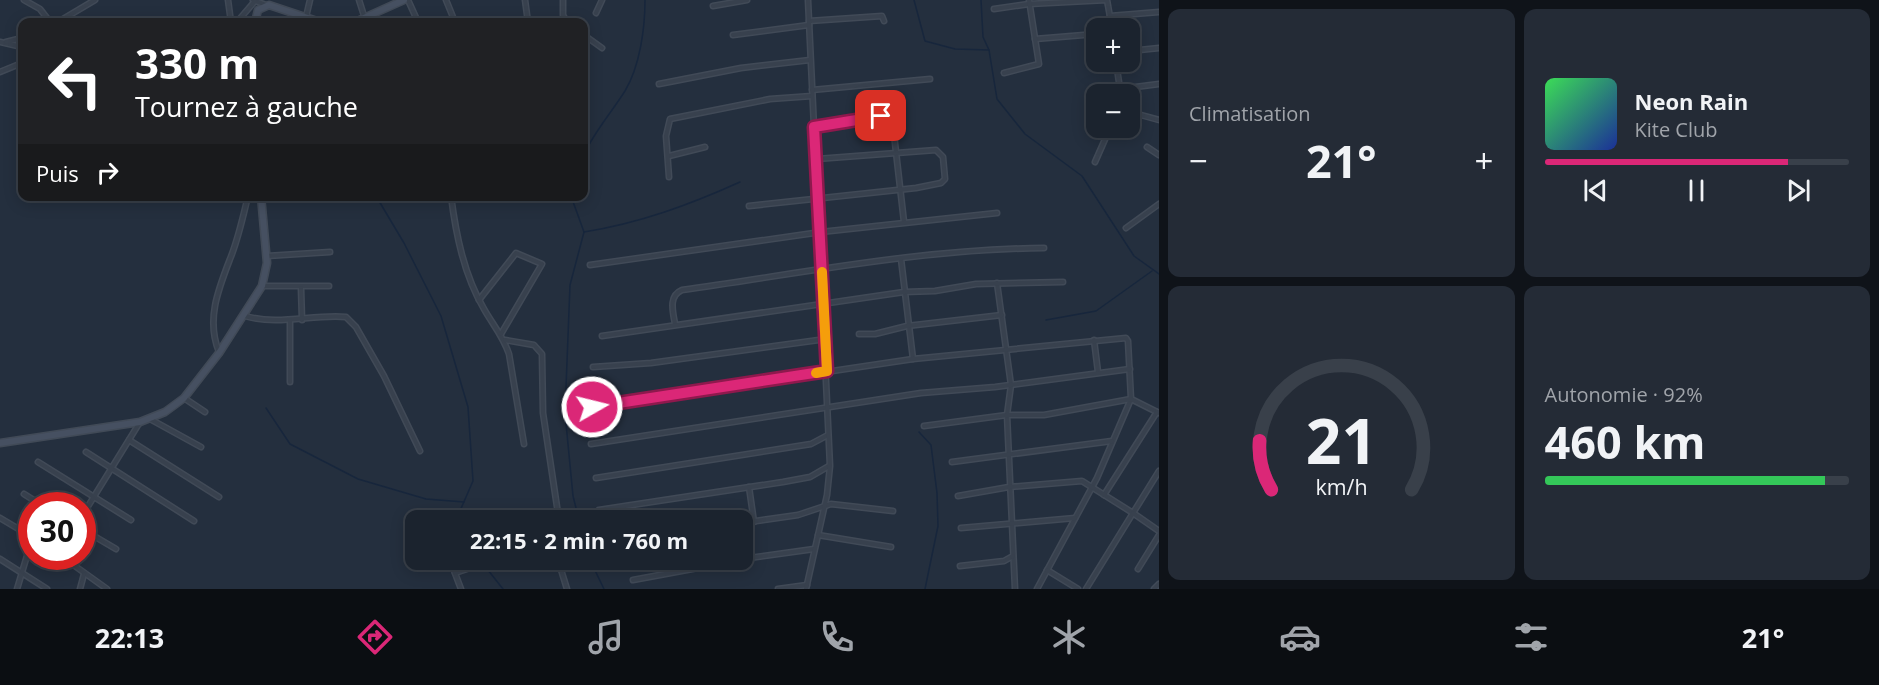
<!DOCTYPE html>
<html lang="fr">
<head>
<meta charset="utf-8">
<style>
	body { margin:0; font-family:"Open Sans",sans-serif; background:#242b36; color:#f1f3f6; height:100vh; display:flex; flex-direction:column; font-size:22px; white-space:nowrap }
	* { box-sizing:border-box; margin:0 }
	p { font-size:20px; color:#a0a4aa }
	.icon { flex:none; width:33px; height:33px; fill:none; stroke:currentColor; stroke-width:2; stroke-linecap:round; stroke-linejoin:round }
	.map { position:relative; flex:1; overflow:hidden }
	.details { display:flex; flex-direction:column; gap:9px; padding:9px; background:#0f1319; width:720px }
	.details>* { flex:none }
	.guide { position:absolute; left:18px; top:18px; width:570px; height:183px; border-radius:12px; box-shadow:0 3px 15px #0003,0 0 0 2px #39404a; background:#202124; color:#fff; overflow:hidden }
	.buttons { position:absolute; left:1086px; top:18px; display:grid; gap:12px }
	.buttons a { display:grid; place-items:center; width:54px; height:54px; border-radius:12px; background:#1b232e; box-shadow:0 3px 15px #0003,0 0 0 2px #39404a; font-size:30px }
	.speed { position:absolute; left:18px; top:492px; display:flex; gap:12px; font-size:30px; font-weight:700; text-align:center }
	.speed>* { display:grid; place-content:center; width:78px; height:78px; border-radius:50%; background:#1b232e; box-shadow:0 3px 15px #0003,0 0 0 2px #39404a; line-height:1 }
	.speed .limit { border:9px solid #d22; background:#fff; color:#111 }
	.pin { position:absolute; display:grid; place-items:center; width:51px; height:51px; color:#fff; margin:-26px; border-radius:12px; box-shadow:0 3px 9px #0006 }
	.me { position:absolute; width:66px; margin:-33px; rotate:82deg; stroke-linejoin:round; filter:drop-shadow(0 0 4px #0008) }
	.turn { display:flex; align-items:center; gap:21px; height:126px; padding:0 18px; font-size:27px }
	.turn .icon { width:78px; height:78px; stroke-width:2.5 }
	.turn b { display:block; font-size:42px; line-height:51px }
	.then { display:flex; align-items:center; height:57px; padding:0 18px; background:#0003; gap:12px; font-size:22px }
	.big { font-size:45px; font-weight:700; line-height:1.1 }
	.details .tile { flex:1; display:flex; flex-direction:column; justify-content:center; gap:9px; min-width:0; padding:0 21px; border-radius:12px; background:#242b36 }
	.details .dial { align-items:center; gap:0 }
	.dial svg { height:156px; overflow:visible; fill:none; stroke:#39404a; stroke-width:7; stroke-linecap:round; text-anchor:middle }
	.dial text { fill:#f1f3f6; stroke:none }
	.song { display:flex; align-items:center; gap:18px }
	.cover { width:72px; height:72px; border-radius:9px; background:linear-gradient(135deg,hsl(130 70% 55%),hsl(230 70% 35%)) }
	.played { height:6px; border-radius:3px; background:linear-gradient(90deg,#db2777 80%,#39404a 80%) }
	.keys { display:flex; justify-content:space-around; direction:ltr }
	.heat { display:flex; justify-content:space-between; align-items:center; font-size:33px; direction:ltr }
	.charge { height:9px; border-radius:4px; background:linear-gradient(90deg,#34c759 92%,#39404a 0) }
	.details .tiles { flex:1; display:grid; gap:9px; grid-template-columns:repeat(2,1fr) }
	.trip { position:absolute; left:405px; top:510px; width:348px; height:60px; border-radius:12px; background:#1b232e; box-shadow:0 3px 15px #0003,0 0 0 2px #39404a; font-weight:700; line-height:60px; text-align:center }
	.tab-bar { display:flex; height:96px; justify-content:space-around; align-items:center; background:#0b0e12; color:#a0a4aa }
	.tab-bar .icon { width:42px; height:42px }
	.tab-bar .active { color:#db2777 }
	.tab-bar b { font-size:27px; color:#f1f3f6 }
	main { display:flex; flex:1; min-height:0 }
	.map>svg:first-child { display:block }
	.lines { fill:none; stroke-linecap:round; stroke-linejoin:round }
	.stream { stroke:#17263c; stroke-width:1.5 }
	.street-casing { stroke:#414a57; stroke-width:7 }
	.secondary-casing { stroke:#414a57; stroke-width:9 }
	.street { stroke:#38414e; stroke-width:4 }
	.secondary { stroke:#465061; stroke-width:6 }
	.route-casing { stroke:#8e194d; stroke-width:15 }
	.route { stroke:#db2777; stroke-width:10 }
	.slow { stroke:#f59e0b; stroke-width:10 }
</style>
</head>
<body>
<main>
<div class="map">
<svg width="1159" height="589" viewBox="0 0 1159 589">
	<rect width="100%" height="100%" fill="#242f3e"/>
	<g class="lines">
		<g class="stream">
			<polyline points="914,0 925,41 955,49 989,50"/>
			<polyline points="981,0 983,37 989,50 997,99 1025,134 1082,176 1134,256 1159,274"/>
			<path d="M584,154c11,-23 27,-41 41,-63 15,-25 20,-63 20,-91"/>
			<polyline points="376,196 404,243 441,316 468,407 473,481 456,520"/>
			<polyline points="571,196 584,232 570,285 565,413 573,496 579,520"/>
			<path d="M584,232c56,-9 105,-27 156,-50"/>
			<polyline points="1046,320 1096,311 1152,271"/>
			<polyline points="266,408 290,444 358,479 426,499 464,502"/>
			<polyline points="919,432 931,445 937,493 938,526 925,589"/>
			<polyline points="480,560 503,589"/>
			<polyline points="590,560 604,589"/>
		</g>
		<g class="street-casing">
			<g id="street">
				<polyline points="24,0 40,9 50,22"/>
				<polyline points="228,0 231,22"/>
				<polyline points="253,0 266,5"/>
				<polyline points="359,0 366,22"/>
				<polyline points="408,0 418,22"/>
				<polyline points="446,0 455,22"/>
				<polyline points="525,0 528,22"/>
				<polyline points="563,0 563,15 567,22"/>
				<polyline points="713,6 747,0"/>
				<polyline points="994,9 1029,4 1107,0 1112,28"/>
				<polyline points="596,13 602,0"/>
				<polyline points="1110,16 1159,12"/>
				<polyline points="306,17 310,0"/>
				<polyline points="809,21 882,16 884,21"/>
				<polyline points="58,22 95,0"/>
				<polyline points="237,22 255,1"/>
				<polyline points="584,35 602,48"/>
				<polyline points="733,35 809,25"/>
				<polyline points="1035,39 1096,34"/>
				<polyline points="0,42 22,47"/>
				<polyline points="6,42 22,38"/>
				<polyline points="1130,51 1159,48"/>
				<polyline points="1116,62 1120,89 1159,84"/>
				<polyline points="0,72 22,63"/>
				<polyline points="1004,73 1039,64 1029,0"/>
				<polyline points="659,84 741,68 810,60"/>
				<polyline points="812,90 930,79"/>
				<polyline points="1130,112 1159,120"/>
				<polyline points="814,127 881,116 892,117 904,222"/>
				<polyline points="1147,147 1159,155"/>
				<polyline points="669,156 705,147"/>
				<polyline points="1095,162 1110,128"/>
				<polyline points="669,177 666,136 670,119 770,99 812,96"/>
				<path d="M451,196c5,39 13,79 33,113 9,16 19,27 25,45l15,90"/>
				<polyline points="749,206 916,188 941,183 945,179 943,157 936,150 817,159"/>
				<polyline points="1126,228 1159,204"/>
				<polyline points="267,256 330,252"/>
				<polyline points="901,259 913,359"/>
				<polyline points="590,265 821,232 997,213"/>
				<polyline points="997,283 1011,385 1007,415 1015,589"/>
				<polyline points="262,286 329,286"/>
				<polyline points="301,288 302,320"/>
				<polyline points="479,300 516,253 542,264 501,334"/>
				<path d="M245,316c34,10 67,-2 101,1l10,10 28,49 36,75"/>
				<polyline points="290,320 290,382"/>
				<path d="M675,324c-2,-12 -7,-28 7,-34 121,-17 240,-41 362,-42"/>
				<polyline points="859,334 875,334 907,326 1002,315"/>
				<polyline points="602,336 904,292 935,291 976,284 1063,282"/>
				<polyline points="505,340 534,345 542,354 543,413 559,520"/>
				<polyline points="1094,340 1098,372"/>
				<path d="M219,352c-13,-32 -1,-62 11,-93 8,-19 13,-42 18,-63"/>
				<polyline points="593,367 651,363 826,339"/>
				<polyline points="184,398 205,412"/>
				<polyline points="592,407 913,359 1126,338 1128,341 1131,399 1097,478 1037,589"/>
				<polyline points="150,419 201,447"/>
				<polyline points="924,426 1007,415 1044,415 1131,399 1159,413"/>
				<polyline points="129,440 219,497"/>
				<polyline points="591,444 921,393 995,387 1130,369"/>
				<polyline points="86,452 194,521"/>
				<polyline points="38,462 131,520"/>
				<polyline points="952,462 1112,441"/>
				<polyline points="596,478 811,444 828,435"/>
				<polyline points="749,487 754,522"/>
				<polyline points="24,494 43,506"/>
				<polyline points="1104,495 1157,412"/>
				<polyline points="958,496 1009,487 1082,481 1133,513 1159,471"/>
				<polyline points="599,510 783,482 810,477 829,466"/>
				<polyline points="82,516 140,422"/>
				<polyline points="0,518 32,537"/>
				<polyline points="742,523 798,515 831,504 893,511"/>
				<polyline points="961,528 1075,518"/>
				<polyline points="82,529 116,549"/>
				<polyline points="818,535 891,547"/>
				<polyline points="61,556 107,589"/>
				<polyline points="0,559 47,589"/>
				<polyline points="742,559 814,549"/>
				<polyline points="450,560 461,589"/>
				<polyline points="558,560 567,589"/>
				<polyline points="960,566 1004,561 1013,556"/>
				<polyline points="1138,569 1159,535"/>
				<polyline points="1047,570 1078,589"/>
				<polyline points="455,573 494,560"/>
				<polyline points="633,580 741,560"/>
				<polyline points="17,589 32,539"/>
				<polyline points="80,589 84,574"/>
				<polyline points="778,589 807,585"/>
				<polyline points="806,589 827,495 830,466 808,0"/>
				<polyline points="1086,589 1133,513 1159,531"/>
				<polyline points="1154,589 1159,584"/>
			</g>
		</g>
		<g class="secondary-casing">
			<g id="secondary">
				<polyline points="255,22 258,10 269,5 320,22"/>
				<polyline points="355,22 404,0"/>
				<polyline points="0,443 140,422 165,412 184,398 219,353 262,286 267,263 261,196"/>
			</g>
		</g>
		<use href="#street" class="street"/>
		<use href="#secondary" class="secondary"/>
	</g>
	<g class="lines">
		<g class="route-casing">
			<polyline id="route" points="592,407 827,371 814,127 881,116"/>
		</g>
		<use href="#route" class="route"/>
		<polyline class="slow" points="816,373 827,371 822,272"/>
	</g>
</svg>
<div class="buttons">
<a>+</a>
<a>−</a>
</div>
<div class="speed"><div class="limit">30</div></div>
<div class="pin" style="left:881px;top:116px;background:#d93025"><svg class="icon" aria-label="arrive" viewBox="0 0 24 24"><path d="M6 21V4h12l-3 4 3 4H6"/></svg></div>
<svg class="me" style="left:592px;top:407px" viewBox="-20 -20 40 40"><circle r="17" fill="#db2777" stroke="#fff" stroke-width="3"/><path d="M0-11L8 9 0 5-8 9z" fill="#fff"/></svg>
<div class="trip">22:15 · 2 min · 760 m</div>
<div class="guide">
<div class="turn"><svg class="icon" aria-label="left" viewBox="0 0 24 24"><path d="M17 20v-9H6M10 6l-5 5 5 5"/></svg><div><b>330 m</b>Tournez à gauche</div></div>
<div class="then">Puis<svg class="icon" aria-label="right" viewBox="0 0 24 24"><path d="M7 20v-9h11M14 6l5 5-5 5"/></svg></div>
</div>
</div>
<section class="details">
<div class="tiles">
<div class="tile"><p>Climatisation</p>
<div class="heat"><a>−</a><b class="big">21°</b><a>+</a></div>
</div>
<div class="tile">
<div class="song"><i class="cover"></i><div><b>Neon Rain</b><p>Kite Club</p></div></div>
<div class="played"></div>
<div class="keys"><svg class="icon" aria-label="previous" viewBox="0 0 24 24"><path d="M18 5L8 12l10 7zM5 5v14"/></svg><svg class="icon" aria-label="pause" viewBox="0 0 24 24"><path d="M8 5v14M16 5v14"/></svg><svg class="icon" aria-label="next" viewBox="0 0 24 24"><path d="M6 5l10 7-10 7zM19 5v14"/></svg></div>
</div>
<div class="tile dial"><svg viewBox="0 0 100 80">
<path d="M14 69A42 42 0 1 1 86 69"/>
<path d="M14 69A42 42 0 0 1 8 44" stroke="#db2777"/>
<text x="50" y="56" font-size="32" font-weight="700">21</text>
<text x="50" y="72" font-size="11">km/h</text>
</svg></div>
<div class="tile"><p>Autonomie · 92%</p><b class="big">460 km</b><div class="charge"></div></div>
</div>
</section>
</main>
<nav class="tab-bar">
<b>22:13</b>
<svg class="icon active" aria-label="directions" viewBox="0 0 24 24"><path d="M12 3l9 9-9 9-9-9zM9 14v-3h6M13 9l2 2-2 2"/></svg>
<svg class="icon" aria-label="music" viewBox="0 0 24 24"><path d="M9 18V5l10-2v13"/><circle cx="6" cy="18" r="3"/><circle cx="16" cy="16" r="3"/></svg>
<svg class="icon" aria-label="phone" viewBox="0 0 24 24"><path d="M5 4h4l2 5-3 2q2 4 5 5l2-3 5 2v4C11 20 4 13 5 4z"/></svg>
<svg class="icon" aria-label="climate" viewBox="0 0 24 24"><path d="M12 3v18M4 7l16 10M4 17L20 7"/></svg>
<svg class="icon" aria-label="car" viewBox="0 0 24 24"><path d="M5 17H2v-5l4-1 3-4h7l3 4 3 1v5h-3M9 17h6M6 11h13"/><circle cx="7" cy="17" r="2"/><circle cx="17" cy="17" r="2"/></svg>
<svg class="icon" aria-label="filters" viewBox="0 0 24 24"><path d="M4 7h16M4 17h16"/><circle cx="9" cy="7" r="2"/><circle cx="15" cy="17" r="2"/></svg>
<b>21°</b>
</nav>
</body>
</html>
